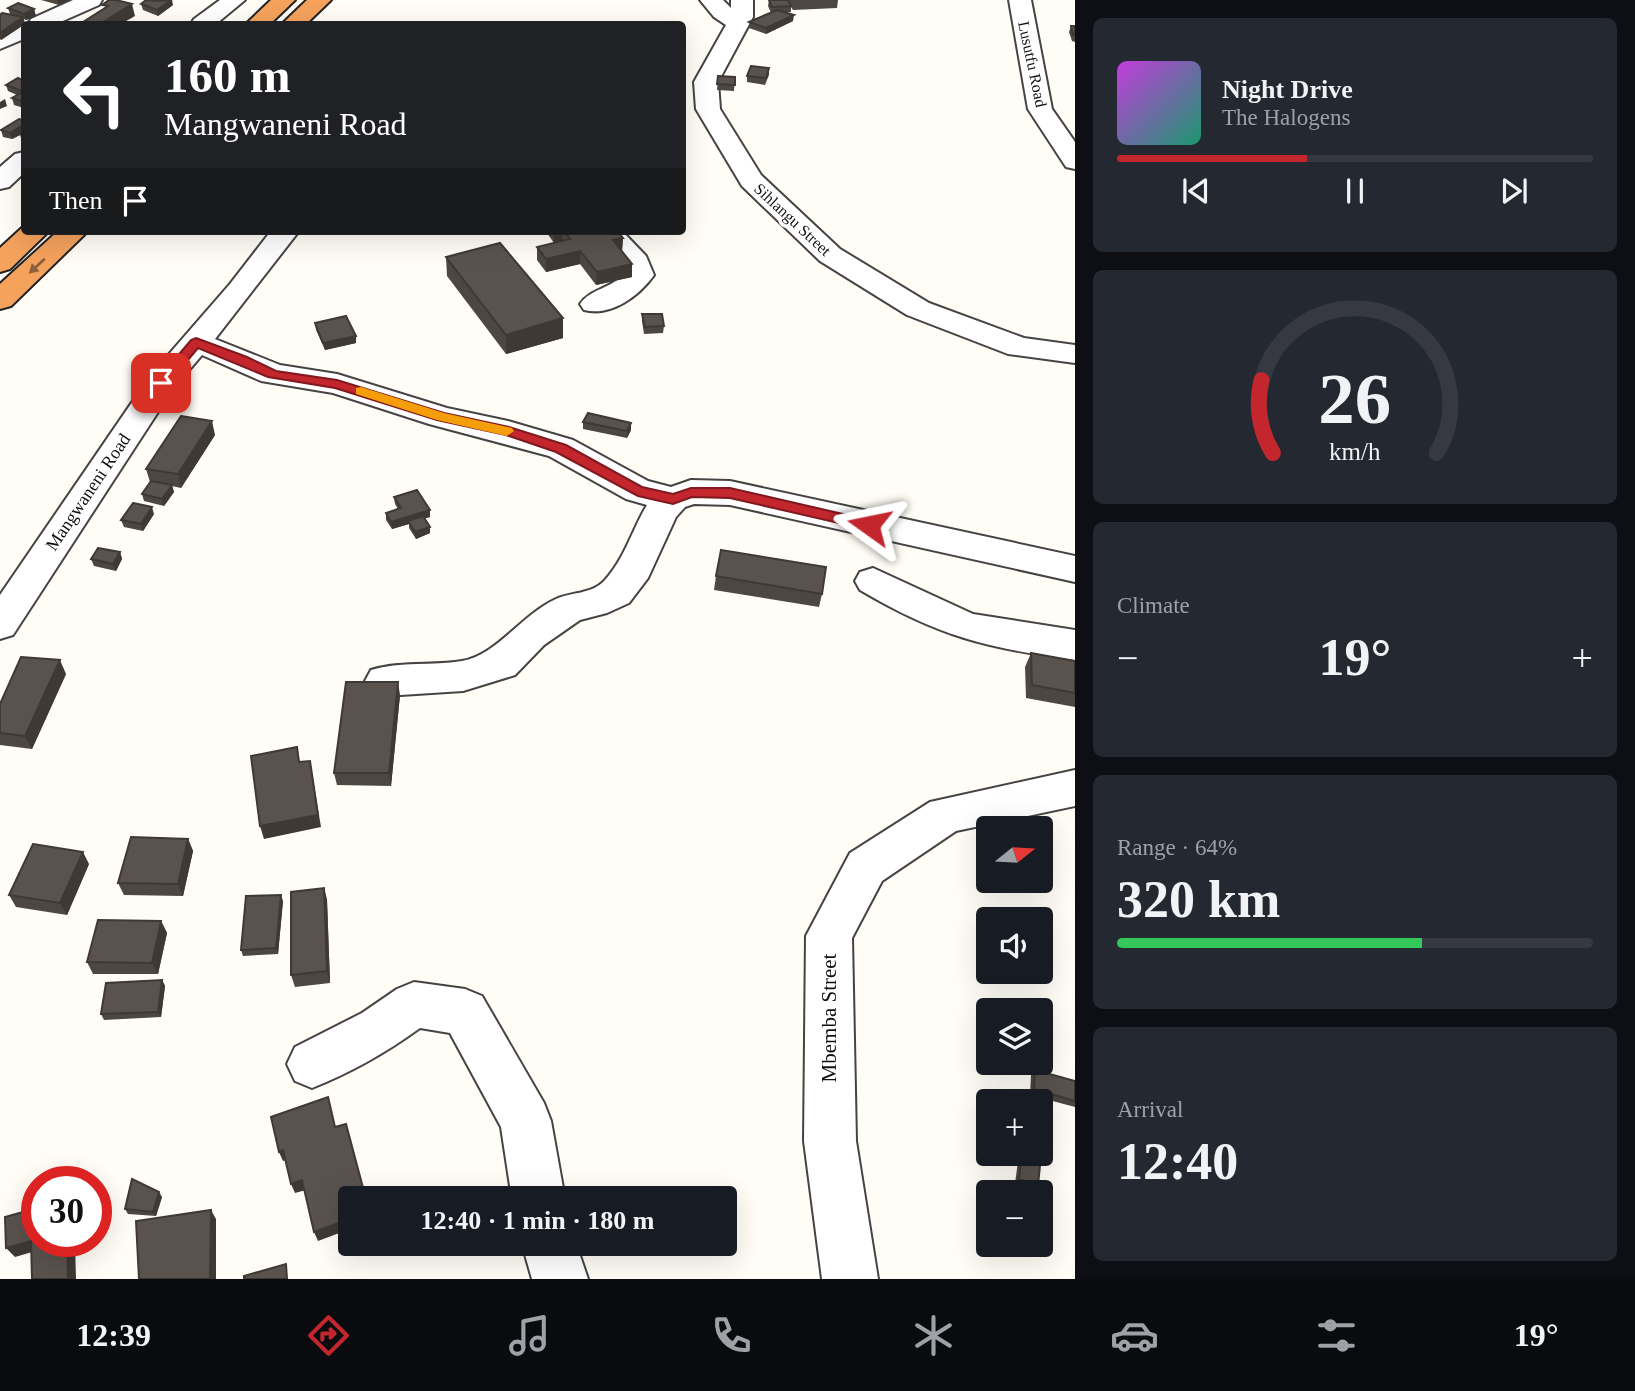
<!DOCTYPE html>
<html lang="en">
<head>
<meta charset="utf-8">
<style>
	body { margin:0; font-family:Georgia,serif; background:#242831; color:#f1f3f6; height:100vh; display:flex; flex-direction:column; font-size:26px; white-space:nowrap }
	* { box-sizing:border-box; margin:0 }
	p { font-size:23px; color:#9ea1a6 }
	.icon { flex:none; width:38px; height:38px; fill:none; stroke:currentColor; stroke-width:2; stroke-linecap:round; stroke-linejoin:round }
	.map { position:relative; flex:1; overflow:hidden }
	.drawer { display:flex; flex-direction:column; gap:18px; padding:18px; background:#0d0f14; width:560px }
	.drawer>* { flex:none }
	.banner { position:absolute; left:21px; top:21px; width:665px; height:214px; border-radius:7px; box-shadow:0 7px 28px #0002; background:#202124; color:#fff; overflow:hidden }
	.needle { width:46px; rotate:72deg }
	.controls { position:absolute; left:976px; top:816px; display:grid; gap:14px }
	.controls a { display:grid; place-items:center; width:77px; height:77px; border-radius:7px; background:#171b24; box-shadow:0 7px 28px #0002; font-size:35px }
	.speed { position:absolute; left:21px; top:1166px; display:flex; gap:14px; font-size:35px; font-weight:700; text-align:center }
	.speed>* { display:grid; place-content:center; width:91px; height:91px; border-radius:50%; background:#171b24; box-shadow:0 7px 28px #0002; line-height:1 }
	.speed .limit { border:10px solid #d22; background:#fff; color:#111 }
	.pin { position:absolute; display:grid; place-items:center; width:60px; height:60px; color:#fff; margin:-30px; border-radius:14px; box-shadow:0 4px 10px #0006 }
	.me { position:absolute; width:77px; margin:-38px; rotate:282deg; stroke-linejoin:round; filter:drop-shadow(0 0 5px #0008) }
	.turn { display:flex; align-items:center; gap:24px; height:147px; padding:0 28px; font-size:32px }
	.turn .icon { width:91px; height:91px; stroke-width:2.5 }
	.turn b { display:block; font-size:49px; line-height:60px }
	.then { display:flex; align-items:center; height:66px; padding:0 28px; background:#0003; gap:14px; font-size:26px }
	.big { font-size:52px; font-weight:800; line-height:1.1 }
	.drawer .widget { flex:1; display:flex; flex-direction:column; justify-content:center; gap:10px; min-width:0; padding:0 24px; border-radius:10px; background:#242831 }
	.drawer .dial { align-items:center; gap:0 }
	.dial svg { height:182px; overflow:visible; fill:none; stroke:#363941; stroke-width:7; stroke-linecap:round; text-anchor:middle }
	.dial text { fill:#f1f3f6; stroke:none }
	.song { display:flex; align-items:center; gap:21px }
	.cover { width:84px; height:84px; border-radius:10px; background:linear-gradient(135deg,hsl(290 70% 55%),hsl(160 70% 35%)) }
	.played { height:7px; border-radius:4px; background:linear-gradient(90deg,#c4262e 40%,#363941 40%) }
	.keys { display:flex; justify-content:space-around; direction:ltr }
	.heat { display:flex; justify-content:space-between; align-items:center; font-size:38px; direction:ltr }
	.charge { height:10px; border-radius:5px; background:linear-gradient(90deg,#34c759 64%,#363941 0) }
	.trip { position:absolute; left:338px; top:1186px; width:399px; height:70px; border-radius:7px; background:#171b24; box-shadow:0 7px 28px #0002; font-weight:800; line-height:70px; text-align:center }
	.tab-bar { display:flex; height:112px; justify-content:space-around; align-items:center; background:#090b0e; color:#9ea1a6 }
	.tab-bar .icon { width:49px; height:49px }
	.tab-bar .active { color:#c4262e }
	.tab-bar b { font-size:32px; color:#f1f3f6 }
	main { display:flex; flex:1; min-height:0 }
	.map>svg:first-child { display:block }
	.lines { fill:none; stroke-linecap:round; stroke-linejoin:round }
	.minor-casing { stroke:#444; stroke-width:4 }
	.highway-casing { stroke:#222; stroke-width:4 }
	.minor { fill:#fff; fill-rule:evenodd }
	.highway { fill:#f5a25d; fill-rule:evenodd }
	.wall { fill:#4d4742 }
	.shaded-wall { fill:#3f3936 }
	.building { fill:#5a524d; stroke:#3f3936; stroke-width:2 }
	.oneway { fill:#8e613b }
	.route { fill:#c4262e; stroke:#7f191e; stroke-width:2 }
	.slow { fill:#f59e0b }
	.labels { text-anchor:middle; stroke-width:7; stroke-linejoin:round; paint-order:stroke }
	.far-street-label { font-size:16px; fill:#111; stroke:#fff }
	.street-label { font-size:18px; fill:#111; stroke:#fff }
	.near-street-label { font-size:21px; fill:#111; stroke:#fff }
</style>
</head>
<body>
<main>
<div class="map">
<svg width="1075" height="1279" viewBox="0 0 1075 1279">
	<rect width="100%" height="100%" fill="#fffdf5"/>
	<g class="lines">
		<g class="minor-casing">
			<g id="minor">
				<polygon points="73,0 102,0 99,5 56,24 28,24 31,19"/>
				<polygon points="220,0 245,0 216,24 191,24 194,19"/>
				<polygon points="700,0 723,0 731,8 731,0 753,0 753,17 718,82 720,109 761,175 840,249 929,303 1024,338 1075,345 1075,363 1008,354 907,315 820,261 742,186 696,109 694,82 726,25 714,17"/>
				<polygon points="1009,0 1031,0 1052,109 1075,142 1075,169 1066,167 1028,109"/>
				<polygon points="24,24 24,39 0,49 0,33"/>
				<polygon points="24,152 24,173 9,187 0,189 0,167 15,154"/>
				<path d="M271,231h28l-84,108 65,26 57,9 110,34 61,13 65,19 75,41 23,6 20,-7 39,1 345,75v26l-345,-77 -36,-1 -9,3 -9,10 -28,61 -19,25 -22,10 -27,7 -36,25 -29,30 -52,16 -78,5 -14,-4 -6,-11 6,-11c30,-9 61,-4 91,-9 35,-6 59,-46 94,-62 15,-7 37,-5 49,-19 20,-22 27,-50 42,-75l-21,-6 -77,-43 -120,-32 -96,-31 -72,-12 -59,-26 -29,34 -160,246 -13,4v-44l150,-219 80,-92z"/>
				<path d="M592,231h30l24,25 8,19c-15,21 -43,42 -70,35l-4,-6c10,-15 32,-16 44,-30l-2,-10z"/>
				<path d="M873,568l100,46 102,16v30c-89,-12 -137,-24 -215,-70l-5,-9 5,-9z"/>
				<polygon points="1075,770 1075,806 956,831 882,881 852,938 856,1141 878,1279 822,1279 804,1141 806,936 850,853 930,802"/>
				<path d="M414,982l51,7 17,7 62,107 7,18 14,78h-53l-11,-72 -51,-94 -30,-5c-33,24 -70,45 -108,60l-17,-7 -8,-17 8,-17 67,-34 35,-24z"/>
				<polygon points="522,1244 576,1244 588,1279 532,1279"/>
			</g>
		</g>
		<g class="highway-casing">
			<g id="highway">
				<polygon points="271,0 295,0 270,24 246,24"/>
				<polygon points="307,0 331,0 306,24 282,24"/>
				<polygon points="24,226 24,231 49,231 10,269 0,272 0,248"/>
				<polygon points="58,231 88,231 11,306 0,309 0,284"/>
			</g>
		</g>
		<use href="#minor" class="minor"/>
		<use href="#highway" class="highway"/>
	</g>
	<g class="wall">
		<polygon points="41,0 69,0 59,5"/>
		<polygon points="769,0 838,0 837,8 793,10 791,7 791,12 787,12 793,21 766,34 749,28 749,22 771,13 768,6"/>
		<polygon points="141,4 173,5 158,16 143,10"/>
		<polygon points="8,8 34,9 36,16 26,20 24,19 25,24 1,40 0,39 0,15 14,15 10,14"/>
		<polygon points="1071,26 1075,26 1075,42 1072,41 1069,32"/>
		<polygon points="769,68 769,75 765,85 747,82 747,76"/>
		<polygon points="718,76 735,77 734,91 717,90"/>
		<polygon points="24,81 24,108 14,105 12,98 17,95 8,91 6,85"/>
		<polygon points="24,121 24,139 21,138 20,135 12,139 3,137 1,130"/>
		<polygon points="547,231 617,231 623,238 622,251 632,277 596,285 580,264 546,272 537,260 537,247 554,243 547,233"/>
		<polygon points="446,257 563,318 563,338 506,354 447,276"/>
		<polygon points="642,314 664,326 663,333 644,334 642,321"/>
		<polygon points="315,323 356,343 325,350 316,330"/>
		<polygon points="583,422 631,423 631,430 627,438 583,429"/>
		<polygon points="215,435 181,488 172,486 174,492 164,506 144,501 142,494 150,482 146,469"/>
		<polygon points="394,497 430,517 424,518 430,527 430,533 416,539 409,528 409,524 392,529 386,520 386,513 398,509 395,504"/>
		<polygon points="154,514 143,531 124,527 121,520"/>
		<polygon points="120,552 122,559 116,571 94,566 91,559"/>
		<polygon points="716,576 822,594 819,607 714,590"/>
		<polygon points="1031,653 1075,661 1075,707 1026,698 1025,667"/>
		<polygon points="66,674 32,749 0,745 0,704"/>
		<polygon points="400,695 391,786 337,785 334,773"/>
		<polygon points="188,839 193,851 183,896 124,895 118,883"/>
		<polygon points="89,864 67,915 16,907 9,895"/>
		<polygon points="324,888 327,900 330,983 295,987 291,975"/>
		<polygon points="283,901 278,954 243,956 241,950"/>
		<polygon points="161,921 167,933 158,974 93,974 87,962"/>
		<polygon points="162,980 165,986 161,1017 104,1020 101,1014"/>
		<polygon points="1035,1070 1075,1081 1075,1107 1030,1095 1031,1075"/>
		<polygon points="1019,1153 1041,1153 1038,1185 1034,1190 1015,1184"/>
		<polygon points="162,1197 156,1216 128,1214 125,1209"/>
	</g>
	<g class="shaded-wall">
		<polygon points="57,0 69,0 59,5"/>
		<polygon points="171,0 172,0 173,5 158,16 157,10"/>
		<polygon points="132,4 135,16 121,24 100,24"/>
		<polygon points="34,9 36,16 26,20 24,14"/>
		<polygon points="794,15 793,21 766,34 766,28"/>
		<polygon points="23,17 25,24 1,40 0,33"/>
		<polygon points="5,99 7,106 0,109 0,102"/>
		<polygon points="24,124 24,132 19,132 20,135 12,139 10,133"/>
		<polygon points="554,231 562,231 562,241 554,243"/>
		<polygon points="623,238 622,251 613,240"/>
		<polygon points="580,251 580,264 546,272 546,259"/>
		<polygon points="632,264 632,277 596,285 597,272"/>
		<polygon points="563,318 563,338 506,354 506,335"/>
		<polygon points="356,336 356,343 325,350 323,343"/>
		<polygon points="212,421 215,435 181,488 178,474"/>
		<polygon points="631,423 631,430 627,438 627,431"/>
		<polygon points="172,485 174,492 164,506 162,499"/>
		<polygon points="152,507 154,514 143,531 141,524"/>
		<polygon points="430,510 430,517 410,523 408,521 409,524 392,529 391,522"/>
		<polygon points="430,527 430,533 416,539 415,532"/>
		<polygon points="120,552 122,559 116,571 113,564"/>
		<polygon points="60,660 66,674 32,749 25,736"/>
		<polygon points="398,682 400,695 391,786 389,773"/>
		<polygon points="310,761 321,827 264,839 260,826"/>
		<polygon points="188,839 193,851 183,896 178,884"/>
		<polygon points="83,852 89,864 67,915 60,903"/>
		<polygon points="324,888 327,900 330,983 327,971"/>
		<polygon points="281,895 283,901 278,954 276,948"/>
		<polygon points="161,921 167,933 158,974 152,963"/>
		<polygon points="162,980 165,986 161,1017 158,1012"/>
		<polygon points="283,1150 287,1160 283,1161 279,1152"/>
		<polygon points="302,1180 306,1190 295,1193 291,1184"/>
		<polygon points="159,1192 162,1197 156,1216 153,1212"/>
		<polygon points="211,1210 216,1219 216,1279 210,1279"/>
		<polygon points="350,1219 350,1229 318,1241 314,1232"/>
		<polygon points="31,1241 39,1250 15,1257 6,1248"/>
		<polygon points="67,1241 75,1241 76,1279 68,1279"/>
	</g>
	<g class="building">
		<polygon points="109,0 116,0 132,4 100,24 80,24 108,6 102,5"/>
		<polygon points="146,0 157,1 171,0 157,10 141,4"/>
		<polygon points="769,0 788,0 791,6 772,7"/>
		<polygon points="18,3 34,9 24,14 8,8"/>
		<polygon points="777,10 794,15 766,28 749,22"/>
		<polygon points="2,13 23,17 0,33 0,15"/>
		<polygon points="1071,26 1075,26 1075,35 1073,35"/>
		<polygon points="751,66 769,68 766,78 747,76"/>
		<polygon points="718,76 735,77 735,85 717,84"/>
		<polygon points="18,78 24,81 24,92 6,85"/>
		<polygon points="21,93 24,94 24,100 22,101 12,98"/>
		<polygon points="19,119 24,121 24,124 10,133 1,130"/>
		<polygon points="24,128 24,134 19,132"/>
		<polygon points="564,231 617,231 623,238 613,240 632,264 597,272 580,251 546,259 537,247 570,239"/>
		<polygon points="500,243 563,318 506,335 446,257"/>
		<polygon points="642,314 662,314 664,326 645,327"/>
		<polygon points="346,316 356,336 323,343 315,323"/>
		<polygon points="588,413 631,423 627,431 583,422"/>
		<polygon points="181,416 212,421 178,474 146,469"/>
		<polygon points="151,481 172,485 162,499 142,494"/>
		<polygon points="417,490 430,510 391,522 386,513 401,508 394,497"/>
		<polygon points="133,503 152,507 141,524 121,520"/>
		<polygon points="423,516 430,527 415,532 408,521"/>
		<polygon points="98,548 120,552 113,564 91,559"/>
		<polygon points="721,550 826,567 822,594 716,576"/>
		<polygon points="1031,653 1075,661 1075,693 1032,685"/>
		<polygon points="21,657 60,660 25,736 0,733 0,704"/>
		<polygon points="346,682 398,682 389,773 334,773"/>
		<polygon points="297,747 299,762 310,761 318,815 260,826 251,756"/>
		<polygon points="131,837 188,839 178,884 118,883"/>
		<polygon points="33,844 83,852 60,903 9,895"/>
		<polygon points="324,888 327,971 291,975 291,892"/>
		<polygon points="281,895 276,948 241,950 246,896"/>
		<polygon points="98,920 161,921 152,963 87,962"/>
		<polygon points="162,980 158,1012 101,1014 106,983"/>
		<polygon points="1035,1070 1075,1081 1075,1101 1034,1089"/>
		<polygon points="328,1097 335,1127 346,1124 366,1199 350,1199 350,1219 314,1232 302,1180 291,1184 283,1150 279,1152 271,1117"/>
		<polygon points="1041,1107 1046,1108 1038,1185 1019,1179 1022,1153 1041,1153"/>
		<polygon points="132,1179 159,1192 153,1212 125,1209"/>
		<polygon points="37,1208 37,1241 67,1241 68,1279 32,1279 31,1241 6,1248 5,1217"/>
		<polygon points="211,1210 210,1279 139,1279 136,1221"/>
		<polygon points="286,1264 287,1279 244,1279 244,1276"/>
	</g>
	<defs><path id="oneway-solid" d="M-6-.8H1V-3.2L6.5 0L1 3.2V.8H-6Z" transform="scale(1.75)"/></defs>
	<use class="oneway" href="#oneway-solid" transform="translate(37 266) rotate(137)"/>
	<polygon class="route" points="196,338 247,357 276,371 337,380 444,413 509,427 566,445 642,487 673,494 691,488 730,488 869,520 876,525 869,530 730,498 692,497 673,504 638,496 556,452 506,435 437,420 335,388 268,377 198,348 166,386 157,386 157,380 191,340"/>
	<polygon class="slow" points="361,387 444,413 512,428 514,431 507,436 437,420 356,394 356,388"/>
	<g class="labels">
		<g class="far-street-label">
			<text transform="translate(1033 64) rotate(78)" y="6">Lusutfu Road</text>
			<text transform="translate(793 219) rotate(43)" y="6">Sihlangu Street</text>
		</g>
		<g class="street-label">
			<text transform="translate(88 492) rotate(-56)" y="6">Mangwaneni Road</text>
		</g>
		<g class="near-street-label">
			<text transform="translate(829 1018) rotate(-90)" y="7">Mbemba Street</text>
		</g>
	</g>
</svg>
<div class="controls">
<a><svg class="needle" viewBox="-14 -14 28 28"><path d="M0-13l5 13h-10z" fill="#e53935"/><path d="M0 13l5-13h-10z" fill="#9ea1a6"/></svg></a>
<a><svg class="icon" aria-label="sound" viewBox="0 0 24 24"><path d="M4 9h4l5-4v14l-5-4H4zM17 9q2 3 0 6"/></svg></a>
<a><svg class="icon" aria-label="layers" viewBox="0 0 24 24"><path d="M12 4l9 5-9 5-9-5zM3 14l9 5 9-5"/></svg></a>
<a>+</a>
<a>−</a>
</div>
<div class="speed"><div class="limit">30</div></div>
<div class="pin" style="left:161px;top:383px;background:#d93025"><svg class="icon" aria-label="arrive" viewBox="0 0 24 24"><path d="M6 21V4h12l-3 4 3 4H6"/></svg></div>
<svg class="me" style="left:869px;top:525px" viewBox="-20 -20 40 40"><path d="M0-17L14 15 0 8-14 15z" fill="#c4262e" stroke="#fff" stroke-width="4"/></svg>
<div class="trip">12:40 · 1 min · 180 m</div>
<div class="banner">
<div class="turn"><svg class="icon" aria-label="left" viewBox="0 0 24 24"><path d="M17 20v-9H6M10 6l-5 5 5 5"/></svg><div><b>160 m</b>Mangwaneni Road</div></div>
<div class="then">Then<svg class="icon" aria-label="arrive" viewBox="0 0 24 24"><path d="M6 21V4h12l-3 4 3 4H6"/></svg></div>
</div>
</div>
<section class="drawer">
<div class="widget">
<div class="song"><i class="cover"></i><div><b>Night Drive</b><p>The Halogens</p></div></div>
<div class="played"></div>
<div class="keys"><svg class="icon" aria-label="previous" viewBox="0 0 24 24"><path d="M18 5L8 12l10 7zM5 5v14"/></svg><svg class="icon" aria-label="pause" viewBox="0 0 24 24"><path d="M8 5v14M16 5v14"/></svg><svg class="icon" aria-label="next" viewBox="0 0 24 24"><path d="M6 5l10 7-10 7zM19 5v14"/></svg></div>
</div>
<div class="widget dial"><svg viewBox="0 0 100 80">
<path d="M14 69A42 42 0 1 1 86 69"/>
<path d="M14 69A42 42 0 0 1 9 37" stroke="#c4262e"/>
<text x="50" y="56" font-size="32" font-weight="700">26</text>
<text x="50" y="72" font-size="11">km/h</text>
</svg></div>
<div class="widget"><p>Climate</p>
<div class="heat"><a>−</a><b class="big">19°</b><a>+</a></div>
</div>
<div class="widget"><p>Range · 64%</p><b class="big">320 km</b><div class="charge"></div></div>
<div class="widget"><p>Arrival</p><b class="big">12:40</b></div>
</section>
</main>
<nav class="tab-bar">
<b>12:39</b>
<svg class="icon active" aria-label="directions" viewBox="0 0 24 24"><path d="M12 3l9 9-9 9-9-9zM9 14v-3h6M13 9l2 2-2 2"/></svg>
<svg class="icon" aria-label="music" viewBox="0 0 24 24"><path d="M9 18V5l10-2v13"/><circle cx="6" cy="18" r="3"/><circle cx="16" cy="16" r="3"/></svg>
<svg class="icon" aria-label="phone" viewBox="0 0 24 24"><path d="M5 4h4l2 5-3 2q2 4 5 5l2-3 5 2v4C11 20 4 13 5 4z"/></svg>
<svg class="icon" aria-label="climate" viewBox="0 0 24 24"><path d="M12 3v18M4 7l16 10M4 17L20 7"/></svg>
<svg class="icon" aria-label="car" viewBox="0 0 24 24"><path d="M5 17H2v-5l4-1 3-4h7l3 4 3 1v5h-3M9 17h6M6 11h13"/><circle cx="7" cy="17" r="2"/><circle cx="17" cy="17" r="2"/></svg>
<svg class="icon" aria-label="filters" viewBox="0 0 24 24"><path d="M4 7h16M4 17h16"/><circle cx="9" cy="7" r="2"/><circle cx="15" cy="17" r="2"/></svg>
<b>19°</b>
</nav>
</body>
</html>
